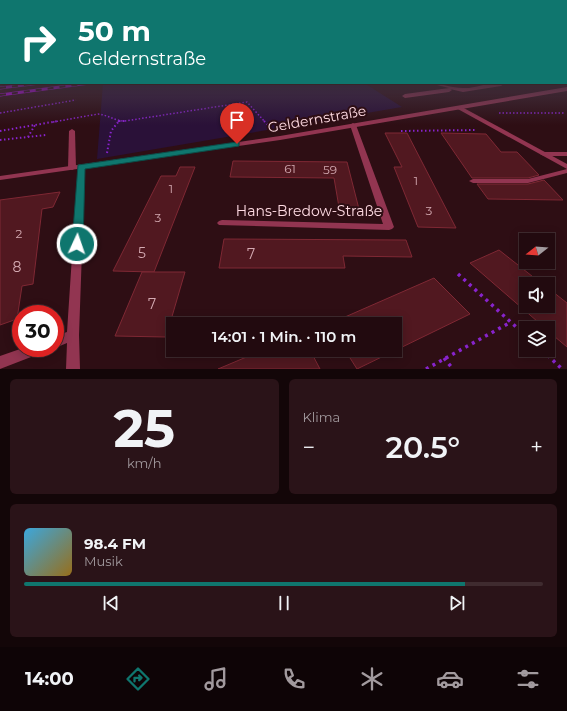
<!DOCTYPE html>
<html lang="de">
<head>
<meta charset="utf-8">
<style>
	body { margin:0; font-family:Montserrat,sans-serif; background:#2a1318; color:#f1f3f6; height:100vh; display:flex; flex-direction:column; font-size:15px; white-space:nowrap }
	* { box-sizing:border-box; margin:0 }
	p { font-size:13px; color:#a29a9e }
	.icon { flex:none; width:22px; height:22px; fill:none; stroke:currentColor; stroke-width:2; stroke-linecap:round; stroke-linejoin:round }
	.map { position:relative; height:369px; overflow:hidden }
	.sheet { display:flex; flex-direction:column; gap:10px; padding:10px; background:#130608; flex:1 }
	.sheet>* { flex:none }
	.top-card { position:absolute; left:0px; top:0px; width:567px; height:84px; box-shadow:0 2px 10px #0003,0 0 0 1px #3f2b2f; background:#0f766e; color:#fff; overflow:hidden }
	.needle { width:26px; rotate:253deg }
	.controls { position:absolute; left:519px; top:233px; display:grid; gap:8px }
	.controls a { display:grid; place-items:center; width:36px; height:36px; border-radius:0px; background:#220a0f; box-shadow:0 2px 10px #0003,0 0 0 1px #3f2b2f; font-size:20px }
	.speed { position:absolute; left:12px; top:305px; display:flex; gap:8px; font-size:20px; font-weight:700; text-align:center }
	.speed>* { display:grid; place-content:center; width:52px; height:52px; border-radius:50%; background:#220a0f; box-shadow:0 2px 10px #0003,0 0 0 1px #3f2b2f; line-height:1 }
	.speed .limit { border:6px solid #d22; background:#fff; color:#111 }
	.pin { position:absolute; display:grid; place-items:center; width:34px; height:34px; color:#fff; margin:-41px -17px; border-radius:50% 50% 50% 0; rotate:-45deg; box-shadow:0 0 4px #0007 }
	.pin .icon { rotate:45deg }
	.me { position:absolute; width:44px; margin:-22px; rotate:3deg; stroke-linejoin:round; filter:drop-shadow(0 0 3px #0008) }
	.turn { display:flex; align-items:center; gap:14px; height:84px; padding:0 12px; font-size:18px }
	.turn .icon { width:52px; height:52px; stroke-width:2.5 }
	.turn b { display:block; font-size:28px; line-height:34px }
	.big { font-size:30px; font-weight:600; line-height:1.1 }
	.sheet .tile { flex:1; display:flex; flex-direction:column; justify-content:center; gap:6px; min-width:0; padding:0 14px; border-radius:6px; background:#2a1318 }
	.sheet .dial { align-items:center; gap:0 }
	.dial b { font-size:52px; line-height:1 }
	.song { display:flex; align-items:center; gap:12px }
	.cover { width:48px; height:48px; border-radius:6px; background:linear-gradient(135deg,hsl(200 70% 55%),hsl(40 70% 35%)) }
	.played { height:4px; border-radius:2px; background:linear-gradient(90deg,#0f766e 85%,#3f2b2f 85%) }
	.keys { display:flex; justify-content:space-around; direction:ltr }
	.heat { display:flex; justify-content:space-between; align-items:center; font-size:22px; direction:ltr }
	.sheet .tiles { flex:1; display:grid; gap:10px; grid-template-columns:1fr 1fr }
	.tile:last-child { grid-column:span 2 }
	.trip { position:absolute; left:166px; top:317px; width:236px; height:40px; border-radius:0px; background:#220a0f; box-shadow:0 2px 10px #0003,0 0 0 1px #3f2b2f; font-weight:600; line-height:40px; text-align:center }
	.tabs { display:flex; height:64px; justify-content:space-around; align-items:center; background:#0e0406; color:#a29a9e }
	.tabs .icon { width:28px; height:28px }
	.tabs .current { color:#0f766e }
	.tabs b { font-size:18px; color:#f1f3f6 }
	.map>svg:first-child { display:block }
	.green { fill:#2a1138 }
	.building { fill:#511820; stroke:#7f2834 }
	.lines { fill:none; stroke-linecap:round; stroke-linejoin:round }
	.path-far2 { stroke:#8823cc; stroke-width:1.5; stroke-dasharray:1.5 2; stroke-linecap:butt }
	.path-far1 { stroke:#8823cc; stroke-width:2; stroke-dasharray:1.5 2.5; stroke-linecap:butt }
	.path { stroke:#8823cc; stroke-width:3.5; stroke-dasharray:3 4.5; stroke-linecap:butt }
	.service { fill:#923551; fill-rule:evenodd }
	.minor { fill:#923551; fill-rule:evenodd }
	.tertiary { fill:#923551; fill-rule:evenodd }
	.rail-casing { stroke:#c407ff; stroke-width:3 }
	.rail { stroke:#2e0e14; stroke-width:2; stroke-dasharray:6; stroke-linecap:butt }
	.route { fill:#0f766e; stroke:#0a4d48 }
	.labels { text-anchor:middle; stroke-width:4; stroke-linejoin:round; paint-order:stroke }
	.number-label { font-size:12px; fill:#d4aab2 }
	.street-label { font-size:14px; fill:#ffdbe3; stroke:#2e0e14 }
	.near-number-label { font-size:14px; fill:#d4aab2 }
</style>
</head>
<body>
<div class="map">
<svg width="567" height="369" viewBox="0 0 567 369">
	<rect width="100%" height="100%" fill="#2e0e14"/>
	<polygon class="green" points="103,83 364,83 402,107 97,159"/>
	<g class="building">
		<polygon points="385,133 407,133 456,228 418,227 394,167 402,167"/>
		<polygon points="441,133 486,134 501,152 517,152 539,175 528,178 472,178"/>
		<polygon points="233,161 347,162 360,213 340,213 334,178 230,177"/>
		<polygon points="180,167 195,167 154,272 113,271 161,176 176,176"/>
		<polygon points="544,180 563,200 488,199 477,184 528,184"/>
		<polygon points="60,192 53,207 42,209 33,284 22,286 17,319 0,325 0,200"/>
		<polygon points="224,239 406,240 412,257 343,256 345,268 219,268"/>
		<polygon points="499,250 542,284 526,284 526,306 548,306 548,288 567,303 567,347 548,331 548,328 545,328 470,263"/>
		<polygon points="142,272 185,272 166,337 115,336"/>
		<polygon points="434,278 470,314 357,369 345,350 395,350 395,324 329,324"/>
		<polygon points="263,350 310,350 320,369 218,369"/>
	</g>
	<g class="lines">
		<g class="path-far2">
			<polyline points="0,113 76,100"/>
			<polyline points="499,113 564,113"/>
			<path d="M53,122l45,-8c10,1 17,7 27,7l122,-19 18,20"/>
			<polyline points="118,122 119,121"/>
		</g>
		<g class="path-far1">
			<polyline points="119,121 126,121"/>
			<polyline points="264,121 271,128"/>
			<polyline points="0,131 58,121"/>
			<polyline points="401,131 476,130"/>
			<polyline points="28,137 35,125"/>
			<polyline points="0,140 46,135"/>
			<polyline points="107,153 111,131 119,121"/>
		</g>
		<g class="path">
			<polyline points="458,274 526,336"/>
			<polyline points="542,350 562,369"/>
			<polyline points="444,358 453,369"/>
			<polyline points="426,369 511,322"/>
		</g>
		<g class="service">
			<path d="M429,83c11,0 23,5 34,5 13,1 29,-8 41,-4l-3,2 -38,6 -13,-3 2,1 -3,2 -44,6 -3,-2 3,-2 44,-6z"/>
			<polygon points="72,129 75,131 76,168 72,170 68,168 69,131"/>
			<polygon points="541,152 567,152 567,156 544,156 540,154"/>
			<polygon points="567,169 567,173 528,183 473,183 469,181 473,179 528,179"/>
		</g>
		<g class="minor">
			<polygon points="456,106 460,106 567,164 567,169 456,108"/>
			<polygon points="353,123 356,125 394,227 392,229 389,230 219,225 217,223 219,221 222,220 383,224 350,125"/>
			<polygon points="78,165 84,165 85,167 79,335 80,369 66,369 67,343 55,348 55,336 67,332"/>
			<polygon points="23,348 45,348 44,352 0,369 0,356"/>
		</g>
		<polygon class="tertiary" points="567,87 567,91 280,140 0,180 0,176 280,136"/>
		<g class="rail-casing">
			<g id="rail">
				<polyline points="0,88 40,83"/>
				<polyline points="0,95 90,83"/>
			</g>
		</g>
		<use href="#rail" class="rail"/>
	</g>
	<linearGradient id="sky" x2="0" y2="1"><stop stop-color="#19080b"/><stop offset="0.59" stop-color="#463645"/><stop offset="1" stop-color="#463645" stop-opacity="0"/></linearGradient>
	<rect width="567" height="125" fill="url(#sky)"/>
	<polygon class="route" points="237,142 239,142 239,146 85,169 83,244 81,246 73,246 72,244 78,165"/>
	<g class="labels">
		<g class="number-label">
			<text x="290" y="173">61</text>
			<text x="330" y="174">59</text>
			<text x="416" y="185">1</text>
			<text x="171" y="193">1</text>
			<text x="429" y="215">3</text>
			<text x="158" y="222">3</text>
			<text x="19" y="238">2</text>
		</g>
		<g class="street-label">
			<text transform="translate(317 119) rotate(-10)" y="5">Geldernstraße</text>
			<text x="309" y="216">Hans-Bredow-Straße</text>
		</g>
		<g class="near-number-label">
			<text x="142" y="258">5</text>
			<text x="251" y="259">7</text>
			<text x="17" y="272">8</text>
			<text x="152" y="309">7</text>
		</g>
	</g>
</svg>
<div class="controls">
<a><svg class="needle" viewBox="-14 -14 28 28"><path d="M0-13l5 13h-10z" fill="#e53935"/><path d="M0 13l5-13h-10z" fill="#a29a9e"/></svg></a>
<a><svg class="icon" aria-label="sound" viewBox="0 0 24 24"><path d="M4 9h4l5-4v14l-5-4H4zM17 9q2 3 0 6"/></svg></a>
<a><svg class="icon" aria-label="layers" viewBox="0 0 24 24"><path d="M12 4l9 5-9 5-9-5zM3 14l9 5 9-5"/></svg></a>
</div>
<div class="speed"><div class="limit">30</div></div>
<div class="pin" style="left:237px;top:144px;background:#d93025"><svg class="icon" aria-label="arrive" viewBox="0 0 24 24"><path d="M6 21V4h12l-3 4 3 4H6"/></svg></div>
<svg class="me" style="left:77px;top:244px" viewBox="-20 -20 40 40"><circle r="17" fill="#0f766e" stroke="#fff" stroke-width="3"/><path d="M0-11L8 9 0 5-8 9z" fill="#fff"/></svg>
<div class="trip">14:01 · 1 Min. · 110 m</div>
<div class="top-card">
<div class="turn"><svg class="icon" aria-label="right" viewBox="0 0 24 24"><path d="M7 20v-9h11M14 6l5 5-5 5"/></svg><div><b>50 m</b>Geldernstraße</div></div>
</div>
</div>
<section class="sheet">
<div class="tiles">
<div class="tile dial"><b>25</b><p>km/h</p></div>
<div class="tile"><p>Klima</p>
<div class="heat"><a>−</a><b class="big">20.5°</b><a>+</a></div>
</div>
<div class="tile">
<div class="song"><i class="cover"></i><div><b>98.4 FM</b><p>Musik</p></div></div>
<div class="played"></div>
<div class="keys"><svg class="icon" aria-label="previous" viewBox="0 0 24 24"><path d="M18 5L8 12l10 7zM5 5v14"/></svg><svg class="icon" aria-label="pause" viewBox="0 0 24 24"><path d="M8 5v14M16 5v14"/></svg><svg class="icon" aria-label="next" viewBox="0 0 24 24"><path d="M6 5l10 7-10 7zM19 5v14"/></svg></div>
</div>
</div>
</section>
<nav class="tabs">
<b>14:00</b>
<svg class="icon current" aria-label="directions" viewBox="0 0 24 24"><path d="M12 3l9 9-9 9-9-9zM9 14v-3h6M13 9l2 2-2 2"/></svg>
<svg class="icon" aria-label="music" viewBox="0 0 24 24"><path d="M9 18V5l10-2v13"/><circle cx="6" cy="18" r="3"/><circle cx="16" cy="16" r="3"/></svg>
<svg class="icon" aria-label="phone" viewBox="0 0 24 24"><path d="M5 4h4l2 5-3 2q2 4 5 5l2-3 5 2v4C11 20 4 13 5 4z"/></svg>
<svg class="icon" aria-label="climate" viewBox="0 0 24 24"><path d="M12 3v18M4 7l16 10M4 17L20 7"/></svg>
<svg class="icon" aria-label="car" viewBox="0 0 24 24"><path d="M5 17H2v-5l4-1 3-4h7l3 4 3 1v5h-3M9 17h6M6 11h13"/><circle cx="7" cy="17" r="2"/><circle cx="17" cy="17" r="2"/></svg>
<svg class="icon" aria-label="filters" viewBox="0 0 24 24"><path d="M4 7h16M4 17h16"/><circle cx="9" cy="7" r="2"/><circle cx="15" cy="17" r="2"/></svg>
</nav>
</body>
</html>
